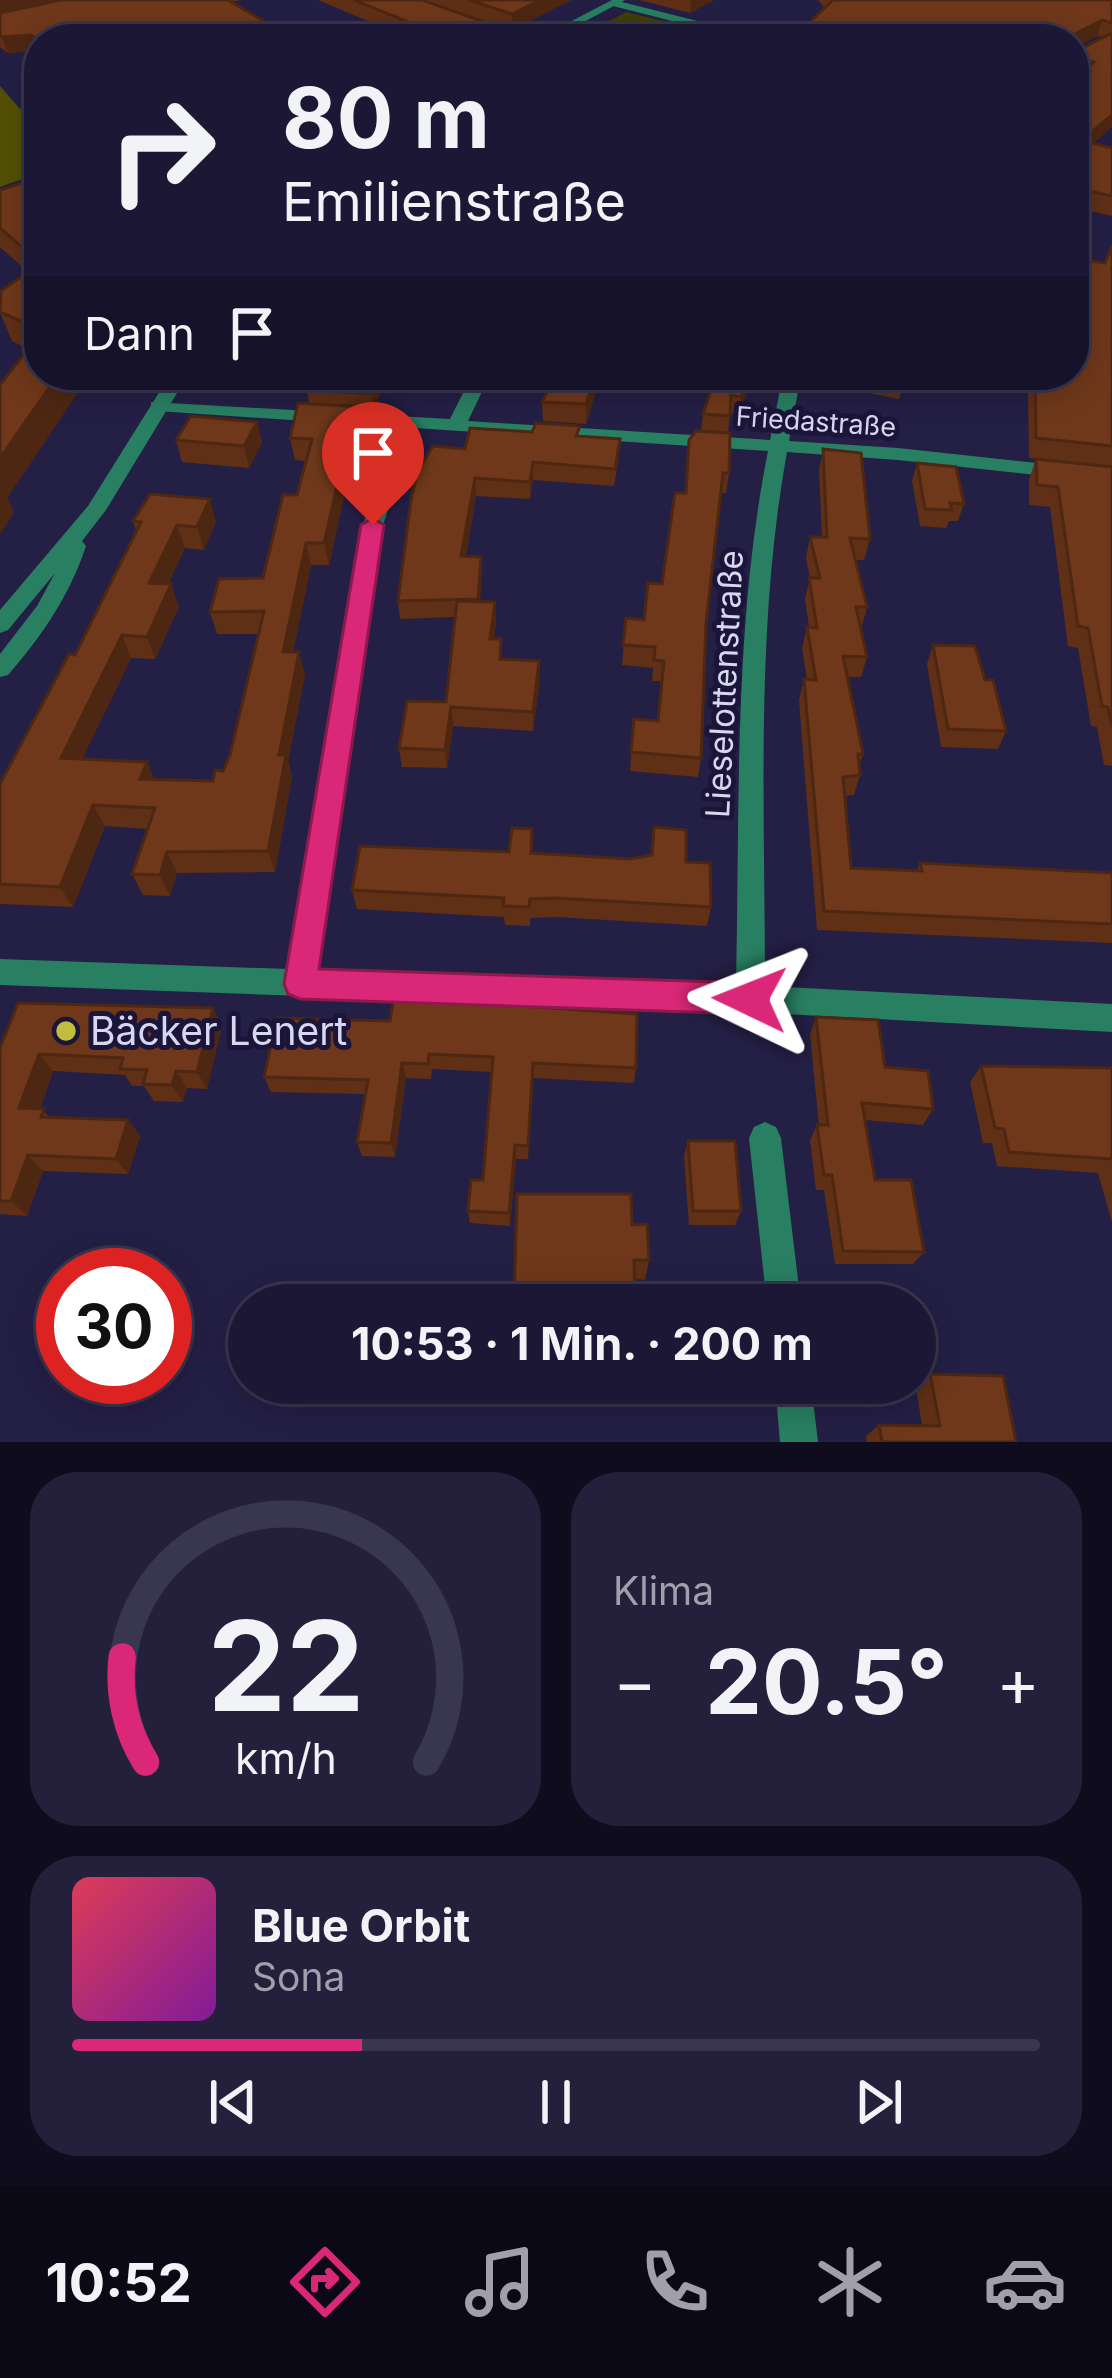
<!DOCTYPE html>
<html lang="de">
<head>
<meta charset="utf-8">
<style>
	body { margin:0; font-family:Inter,sans-serif; background:#24203c; color:#f1f3f6; height:100vh; display:flex; flex-direction:column; font-size:45px; white-space:nowrap }
	* { box-sizing:border-box; margin:0 }
	p { font-size:39px; color:#a09fac }
	.icon { flex:none; width:66px; height:66px; fill:none; stroke:currentColor; stroke-width:2; stroke-linecap:round; stroke-linejoin:round }
	.map { position:relative; height:1442px; overflow:hidden }
	.drawer { display:flex; flex-direction:column; gap:30px; padding:30px; background:#0f0d1d; flex:1 }
	.drawer>* { flex:none }
	.banner { position:absolute; left:24px; top:24px; width:1065px; height:366px; border-radius:48px; box-shadow:0 6px 30px #0003,0 0 0 3px #39364f; background:#1b1734; color:#f1f3f6; overflow:hidden }
	.speed { position:absolute; left:36px; top:1248px; display:flex; gap:24px; font-size:60px; font-weight:700; text-align:center }
	.speed>* { display:grid; place-content:center; width:156px; height:156px; border-radius:50%; background:#1b1734; box-shadow:0 6px 30px #0003,0 0 0 3px #39364f; line-height:1 }
	.speed .limit { border:18px solid #d22; background:#fff; color:#111 }
	.pin { position:absolute; display:grid; place-items:center; width:102px; height:102px; color:#fff; margin:-123px -51px; border-radius:50% 50% 50% 0; rotate:-45deg; box-shadow:0 0 12px #0007 }
	.pin .icon { rotate:45deg }
	.me { position:absolute; width:132px; margin:-66px; rotate:272deg; stroke-linejoin:round; filter:drop-shadow(0 0 9px #0008) }
	.turn { display:flex; align-items:center; gap:42px; height:252px; padding:0 60px; font-size:54px }
	.turn .icon { width:156px; height:156px; stroke-width:2.5 }
	.turn b { display:block; font-size:84px; line-height:102px }
	.then { display:flex; align-items:center; height:114px; padding:0 60px; background:#0003; gap:24px; font-size:45px }
	.big { font-size:90px; font-weight:700; line-height:1.1 }
	.drawer .widget { flex:1; display:flex; flex-direction:column; justify-content:center; gap:18px; min-width:0; padding:0 42px; border-radius:48px; background:#24203c }
	.drawer .dial { align-items:center; gap:0 }
	.dial svg { height:312px; overflow:visible; fill:none; stroke:#39364f; stroke-width:7; stroke-linecap:round; text-anchor:middle }
	.dial text { fill:#f1f3f6; stroke:none }
	.song { display:flex; align-items:center; gap:36px }
	.cover { width:144px; height:144px; border-radius:18px; background:linear-gradient(135deg,hsl(350 70% 55%),hsl(290 70% 35%)) }
	.played { height:12px; border-radius:6px; background:linear-gradient(90deg,#db2777 30%,#39364f 30%) }
	.keys { display:flex; justify-content:space-around; direction:ltr }
	.heat { display:flex; justify-content:space-between; align-items:center; font-size:66px; direction:ltr }
	.drawer .tiles { flex:1; display:grid; gap:30px; grid-template-columns:1fr 1fr }
	.widget:last-child { grid-column:span 2 }
	.trip { position:absolute; left:228px; top:1284px; width:708px; height:120px; border-radius:60px; background:#1b1734; box-shadow:0 6px 30px #0003,0 0 0 3px #39364f; font-weight:700; line-height:120px; text-align:center }
	.dock { display:flex; height:192px; justify-content:space-around; align-items:center; background:#0b0915; color:#a09fac }
	.dock .icon { width:84px; height:84px }
	.dock .active { color:#db2777 }
	.dock b { font-size:54px; color:#f1f3f6 }
	.map>svg:first-child { display:block }
	.green { fill:#413f05 }
	.forest { fill:#535004 }
	.lines { fill:none; stroke-linecap:round; stroke-linejoin:round }
	.minor { fill:#297f62; fill-rule:evenodd }
	.tertiary { fill:#297f62; fill-rule:evenodd }
	.wall { fill:#5f3016; fill-rule:evenodd }
	.shaded-wall { fill:#4e2712 }
	.building { fill:#6f381a; stroke:#4e2712; stroke-width:3 }
	.route { fill:#db2777; stroke:#8e194d; stroke-width:3 }
	.poi-dot { fill:#c2bd3f; stroke:#1b153a; stroke-width:4.5 }
	.labels { text-anchor:middle; stroke-width:10; stroke-linejoin:round; paint-order:stroke }
	.far-street-label { font-size:27px; fill:#d7d7f0; stroke:#1b153a }
	.street-label { font-size:33px; fill:#d7d7f0; stroke:#1b153a }
	.near-poi-label { font-size:39px; fill:#d7d7f0; stroke:#1b153a; text-anchor:start }
</style>
</head>
<body>
<div class="map">
<svg width="1112" height="1442" viewBox="0 0 1112 1442">
	<rect width="100%" height="100%" fill="#241f45"/>
	<polygon class="green" points="626,12 739,39 576,39"/>
	<polygon class="forest" points="0,86 28,118 22,127 39,144 39,173 0,187"/>
	<g class="lines">
		<g class="minor">
			<polygon points="614,0 761,37 763,39 743,39 609,5"/>
			<polygon points="468,21 522,37 524,39 506,39 464,26"/>
			<path d="M472,375h18l-22,46 302,19 13,-65h18l-12,66 109,7 214,23v12l-214,-23 -111,-8c-32,176 -22,357 -22,534l347,18v28l-362,-20 -750,-27v-26l288,10 75,-444 33,-98 -239,-16 -6,-1v-8l299,17zM415,428l353,23c-35,175 -28,357 -32,534l-420,-15 67,-445z"/>
			<polygon points="765,1122 776,1127 781,1138 801,1305 767,1305 749,1138 754,1127"/>
			<polygon points="775,1383 811,1383 818,1442 780,1442"/>
		</g>
		<g class="tertiary">
			<polygon points="612,0 625,0 552,39 537,39"/>
			<path d="M170,375h18l-82,135 -24,31 4,5c-16,49 -44,90 -78,129l-8,2v-23l37,-48 18,-33 -47,57 -8,3v-23l88,-104z"/>
		</g>
	</g>
	<g class="wall">
		<polygon points="0,0 241,0 39,39 39,53 36,51 8,53 0,47"/>
		<polygon points="318,0 422,0 497,39 394,32"/>
		<polygon points="423,0 571,0 512,30"/>
		<polygon points="639,0 714,0 690,13"/>
		<path d="M818,0h294v126l-19,17 19,5v68l-38,-9v-17l3,-5 -3,-1v-105l4,-4 -4,-1v-35h-263l-3,-1 2,-16 15,-14zM1097,36l6,1 -25,13v-4z"/>
		<polygon points="39,178 39,375 84,375 86,380 7,498 14,512 0,534 0,385 28,349 12,341 0,312 28,272 0,247 0,190"/>
		<polygon points="1112,246 1112,466 1029,458 1028,388 1019,386 1019,375 1074,375 1105,263"/>
		<polygon points="314,375 413,375 407,387 383,385 374,410 364,410 369,437 358,465 351,465 329,565 311,565 293,652 305,674 288,761 292,777 275,872 177,873 170,896 143,895 132,874 148,829 105,826 73,907 0,904 0,784 75,655 136,530 133,521 216,522 204,550 185,548 168,584 179,607 155,659 131,658 82,759 147,762 154,779 213,781 223,771 230,755 259,634 217,634 210,612 263,578 297,495 306,461 295,460 290,438 309,404 307,390"/>
		<polygon points="555,375 601,375 586,424 543,421 542,402"/>
		<polygon points="716,375 754,375 738,414 730,412 728,433 729,473 726,493 720,493 706,623 701,758 698,777 630,771 634,719 658,721 662,681 652,681 653,668 622,665 626,618 644,620 662,584 701,431 703,414"/>
		<polygon points="857,375 906,375 899,399 854,390"/>
		<polygon points="257,422 262,443 249,468 182,462 176,440"/>
		<polygon points="579,436 619,457 614,486 533,480 530,499 476,496 466,556 481,557 480,602 495,602 496,621 494,639 502,659 540,680 533,731 453,726 447,768 402,767 399,748 446,702 455,617 400,619 398,601 465,449"/>
		<polygon points="823,449 870,539 864,560 855,560 867,607 861,628 867,657 861,677 847,677 863,754 859,766 860,775 854,795 844,796 851,868 917,870 920,863 1112,873 1112,943 817,930 799,700 804,679 807,679 802,648 807,627 809,627 805,599 810,578 806,558 810,537 822,537 819,470"/>
		<polygon points="1036,459 1112,467 1112,766 1104,765 1097,727 1091,726 1078,648 1068,646 1050,507 1029,505 1029,479"/>
		<polygon points="917,463 964,504 958,521 949,521 946,528 920,526 912,481"/>
		<polygon points="933,645 985,680 1006,731 998,749 941,747 927,664"/>
		<polygon points="533,853 686,862 711,907 707,926 556,917 530,918 530,926 505,925 504,917 357,909 352,890"/>
		<polygon points="213,1008 222,1026 207,1089 187,1088 183,1102 154,1101 144,1086 132,1086 125,1075 53,1071 40,1109 50,1117 128,1120 140,1136 128,1174 43,1171 27,1216 0,1214 0,1048"/>
		<polygon points="816,1017 885,1067 933,1109 923,1125 865,1120 875,1180 924,1252 913,1264 835,1264 824,1190 816,1190 810,1140 817,1125 819,1125 810,1035"/>
		<polygon points="277,1018 636,1068 634,1083 533,1078 528,1159 516,1159 510,1226 470,1223 468,1211 483,1180 492,1072 432,1069 431,1079 406,1078 395,1157 362,1156 357,1142 365,1094 271,1092 264,1077"/>
		<polygon points="981,1066 1112,1068 1112,1222 1098,1173 997,1166 992,1143 983,1143 970,1082"/>
		<polygon points="688,1141 741,1211 735,1225 689,1225 684,1156"/>
		<polygon points="632,1225 649,1260 645,1280 634,1279 634,1305 515,1305 514,1300"/>
		<polygon points="930,1374 1016,1442 867,1442 866,1436 879,1425 922,1426 916,1387"/>
	</g>
	<g class="shaded-wall">
		<polygon points="0,0 74,0 0,16"/>
		<polygon points="540,0 571,0 512,30 512,14"/>
		<polygon points="691,0 714,0 690,13"/>
		<polygon points="1102,20 1097,36 1074,48 1077,33"/>
		<polygon points="496,26 497,39 474,39"/>
		<polygon points="31,35 36,51 8,53 2,37"/>
		<polygon points="1112,115 1112,127 1077,157 1082,140"/>
		<polygon points="58,375 84,375 86,380 7,498 14,512 0,534 0,458"/>
		<polygon points="379,375 382,375 383,385 374,410 372,394"/>
		<polygon points="405,375 413,375 407,387"/>
		<polygon points="596,375 601,375 586,424 586,404"/>
		<polygon points="749,375 754,375 738,414 741,397"/>
		<polygon points="363,407 369,437 358,465 354,443"/>
		<polygon points="257,422 262,443 249,468 244,446"/>
		<polygon points="347,442 351,465 329,565 324,543"/>
		<polygon points="533,462 533,480 530,499 530,482"/>
		<polygon points="475,478 476,496 463,574 461,556"/>
		<polygon points="210,499 216,522 204,550 197,527"/>
		<polygon points="177,525 185,548 157,606 149,583"/>
		<polygon points="306,543 311,565 289,674 283,652"/>
		<polygon points="481,557 482,574 479,617 478,599"/>
		<polygon points="171,584 179,607 155,659 147,637"/>
		<polygon points="495,602 496,621 491,658 490,639"/>
		<polygon points="122,635 131,658 72,780 61,758"/>
		<polygon points="299,652 305,674 288,761 292,777 275,872 268,851 279,755"/>
		<polygon points="539,661 540,680 533,731 533,712"/>
		<polygon points="451,707 453,726 447,768 445,750"/>
		<polygon points="147,762 156,784 140,779"/>
		<polygon points="93,805 105,826 73,907 60,887"/>
		<polygon points="167,852 177,873 170,896 160,875"/>
		<polygon points="213,1008 222,1026 207,1089 197,1072"/>
		<polygon points="39,1054 53,1071 34,1125 19,1108"/>
		<polygon points="402,1063 406,1078 395,1157 391,1143"/>
		<polygon points="533,1063 533,1078 528,1159 528,1146"/>
		<polygon points="176,1071 187,1088 183,1102 172,1085"/>
		<polygon points="128,1120 140,1136 128,1174 116,1159"/>
		<polygon points="515,1145 516,1159 510,1226 509,1213"/>
		<polygon points="28,1155 43,1171 27,1216 11,1201"/>
	</g>
	<g class="building">
		<polygon points="61,0 228,0 294,39 39,40 31,35 2,37 0,35 0,13"/>
		<polygon points="354,0 422,0 496,26 474,39 366,39 418,26"/>
		<polygon points="469,0 540,0 512,14"/>
		<polygon points="833,0 1112,0 1112,23 1102,20 1077,33 1078,50 1112,33 1112,115 1082,140 1112,148 1112,196 1075,188 1089,169 1074,165 1074,79 1094,62 1074,57 1074,39 825,39 837,32 810,22"/>
		<polygon points="39,178 39,262 0,228 0,190"/>
		<polygon points="1112,246 1112,446 1036,438 1035,375 1074,375 1074,258 1105,263"/>
		<polygon points="39,264 39,329 0,312 1,291"/>
		<polygon points="39,335 39,375 58,375 0,458 0,385"/>
		<polygon points="314,375 379,375 372,394 307,390"/>
		<polygon points="555,375 596,375 586,404 542,402"/>
		<polygon points="716,375 749,375 741,397 731,395 730,416 703,414"/>
		<polygon points="298,403 363,407 361,414 366,415 354,443 347,442 324,543 306,543 283,652 299,652 279,755 286,755 268,851 167,852 160,875 132,874 155,808 93,805 60,887 0,884 0,784 69,654 75,655 141,522 133,521 150,494 210,499 197,527 177,525 149,583 171,584 147,637 122,635 61,758 147,762 140,779 213,781 215,770 223,771 230,755 264,611 210,612 219,579 263,578 283,495 297,495 312,439 290,438"/>
		<polygon points="191,416 257,422 244,446 176,440"/>
		<polygon points="536,423 580,426 576,436 620,439 615,469 533,462 530,482 475,478 461,556 481,557 478,599 398,601 411,500 418,470 433,446 465,449 470,428 532,432"/>
		<polygon points="696,431 730,433 729,473 723,473 706,623 701,758 631,752 634,719 658,721 664,661 654,660 655,647 623,645 626,618 644,620 648,583 662,584 675,493 686,493 689,440"/>
		<polygon points="823,449 861,453 870,539 850,538 867,607 856,607 867,657 843,656 863,754 858,754 860,775 843,777 851,868 922,871 920,863 1112,873 1112,924 824,911 804,679 816,680 807,627 817,628 809,578 820,578 810,537 827,537"/>
		<polygon points="1036,459 1112,467 1112,727 1108,707 1102,706 1088,628 1078,626 1058,487 1037,485"/>
		<polygon points="917,463 956,467 964,504 950,503 952,510 925,509"/>
		<polygon points="457,601 495,602 490,639 501,639 500,659 539,661 533,712 451,707 445,750 399,748 407,701 446,702"/>
		<polygon points="933,645 975,646 985,680 993,680 1006,731 948,729"/>
		<polygon points="654,827 686,830 686,862 710,863 711,907 556,898 530,899 529,907 503,906 504,898 352,890 360,846 509,852 512,828 532,829 531,853 630,859 652,855"/>
		<polygon points="394,997 637,1014 636,1068 533,1063 528,1146 515,1145 509,1213 468,1211 471,1180 483,1180 493,1057 429,1054 428,1064 402,1063 391,1143 357,1142 368,1080 264,1077 277,1018 390,1021"/>
		<polygon points="18,1003 213,1008 197,1072 176,1071 172,1085 143,1084 147,1070 120,1069 123,1058 39,1054 19,1108 44,1109 41,1117 128,1120 116,1159 28,1155 11,1201 0,1201 0,1048"/>
		<polygon points="816,1017 878,1020 885,1067 928,1071 933,1109 862,1103 875,1180 911,1180 924,1252 843,1251 832,1175 824,1175 817,1125 828,1125"/>
		<polygon points="981,1066 1112,1068 1112,1159 1009,1152 1004,1129 995,1128"/>
		<polygon points="688,1141 735,1141 741,1211 693,1211"/>
		<polygon points="517,1194 631,1194 632,1225 647,1224 649,1260 634,1260 635,1302 514,1300"/>
		<polygon points="930,1374 1003,1376 1016,1442 882,1442 879,1425 940,1426"/>
	</g>
	<polygon class="route" points="373,518 384,525 319,969 750,983 762,988 767,999 762,1009 750,1014 300,999 288,994 284,984 361,525"/>
	<circle class="poi-dot" cx="66" cy="1031" r="12"/>
	<g class="labels">
		<g class="far-street-label">
			<text transform="translate(816 422) rotate(4)" y="9">Friedastraße</text>
		</g>
		<g class="street-label">
			<text transform="translate(724 684) rotate(-87)" y="12">Lieselottenstraße</text>
		</g>
		<g class="near-poi-label">
			<text x="90" y="1045">Bäcker Lenert</text>
		</g>
	</g>
</svg>
<div class="speed"><div class="limit">30</div></div>
<div class="pin" style="left:373px;top:525px;background:#d93025"><svg class="icon" aria-label="arrive" viewBox="0 0 24 24"><path d="M6 21V4h12l-3 4 3 4H6"/></svg></div>
<svg class="me" style="left:750px;top:999px" viewBox="-20 -20 40 40"><path d="M0-17L14 15 0 8-14 15z" fill="#db2777" stroke="#fff" stroke-width="4"/></svg>
<div class="trip">10:53 · 1 Min. · 200 m</div>
<div class="banner">
<div class="turn"><svg class="icon" aria-label="right" viewBox="0 0 24 24"><path d="M7 20v-9h11M14 6l5 5-5 5"/></svg><div><b>80 m</b>Emilienstraße</div></div>
<div class="then">Dann<svg class="icon" aria-label="arrive" viewBox="0 0 24 24"><path d="M6 21V4h12l-3 4 3 4H6"/></svg></div>
</div>
</div>
<section class="drawer">
<div class="tiles">
<div class="widget dial"><svg viewBox="0 0 100 80">
<path d="M14 69A42 42 0 1 1 86 69"/>
<path d="M14 69A42 42 0 0 1 8 42" stroke="#db2777"/>
<text x="50" y="56" font-size="32" font-weight="700">22</text>
<text x="50" y="72" font-size="11">km/h</text>
</svg></div>
<div class="widget"><p>Klima</p>
<div class="heat"><a>−</a><b class="big">20.5°</b><a>+</a></div>
</div>
<div class="widget">
<div class="song"><i class="cover"></i><div><b>Blue Orbit</b><p>Sona</p></div></div>
<div class="played"></div>
<div class="keys"><svg class="icon" aria-label="previous" viewBox="0 0 24 24"><path d="M18 5L8 12l10 7zM5 5v14"/></svg><svg class="icon" aria-label="pause" viewBox="0 0 24 24"><path d="M8 5v14M16 5v14"/></svg><svg class="icon" aria-label="next" viewBox="0 0 24 24"><path d="M6 5l10 7-10 7zM19 5v14"/></svg></div>
</div>
</div>
</section>
<nav class="dock">
<b>10:52</b>
<svg class="icon active" aria-label="directions" viewBox="0 0 24 24"><path d="M12 3l9 9-9 9-9-9zM9 14v-3h6M13 9l2 2-2 2"/></svg>
<svg class="icon" aria-label="music" viewBox="0 0 24 24"><path d="M9 18V5l10-2v13"/><circle cx="6" cy="18" r="3"/><circle cx="16" cy="16" r="3"/></svg>
<svg class="icon" aria-label="phone" viewBox="0 0 24 24"><path d="M5 4h4l2 5-3 2q2 4 5 5l2-3 5 2v4C11 20 4 13 5 4z"/></svg>
<svg class="icon" aria-label="climate" viewBox="0 0 24 24"><path d="M12 3v18M4 7l16 10M4 17L20 7"/></svg>
<svg class="icon" aria-label="car" viewBox="0 0 24 24"><path d="M5 17H2v-5l4-1 3-4h7l3 4 3 1v5h-3M9 17h6M6 11h13"/><circle cx="7" cy="17" r="2"/><circle cx="17" cy="17" r="2"/></svg>
</nav>
</body>
</html>
